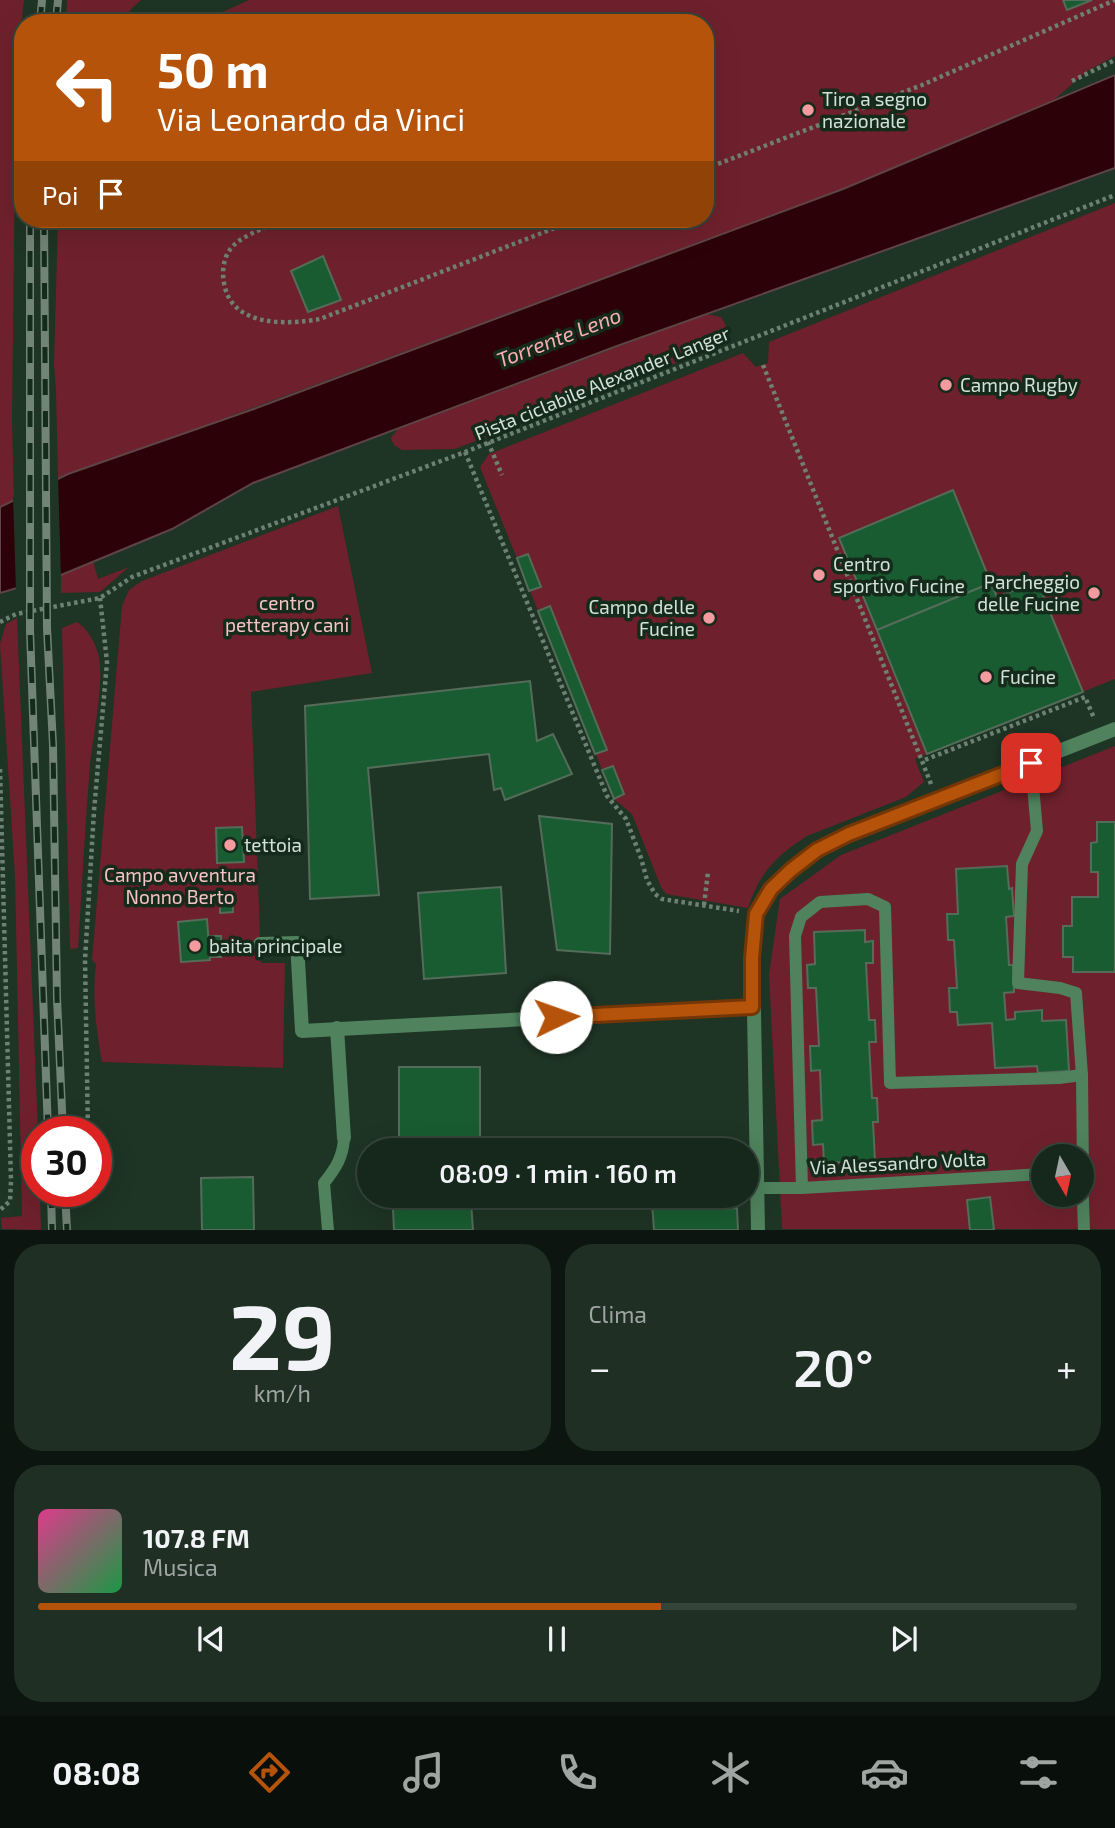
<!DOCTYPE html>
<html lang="it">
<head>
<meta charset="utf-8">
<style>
	body { margin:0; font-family:"Exo 2",sans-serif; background:#1f2f24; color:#f1f3f6; height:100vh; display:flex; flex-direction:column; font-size:26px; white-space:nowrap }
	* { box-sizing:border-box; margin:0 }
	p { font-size:23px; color:#9ea5a3 }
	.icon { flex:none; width:38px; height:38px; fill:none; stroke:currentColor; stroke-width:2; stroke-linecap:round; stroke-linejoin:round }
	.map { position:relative; height:1230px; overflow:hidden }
	.panel { display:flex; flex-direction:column; gap:14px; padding:14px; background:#0c150f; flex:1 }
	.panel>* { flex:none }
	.banner { position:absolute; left:14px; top:14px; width:700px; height:214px; border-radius:28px; box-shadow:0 7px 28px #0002,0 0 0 2px #35443a; background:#b45309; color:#fff; overflow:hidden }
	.needle { width:46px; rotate:171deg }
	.controls { position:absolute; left:1031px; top:1144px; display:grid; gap:14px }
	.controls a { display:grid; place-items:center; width:63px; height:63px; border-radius:50%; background:#16271b; box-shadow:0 7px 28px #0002,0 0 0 2px #35443a; font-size:35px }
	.speed { position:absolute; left:21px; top:1116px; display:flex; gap:14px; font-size:35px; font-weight:700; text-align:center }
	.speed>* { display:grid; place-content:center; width:91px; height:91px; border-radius:50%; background:#16271b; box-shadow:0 7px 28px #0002,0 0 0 2px #35443a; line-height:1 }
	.speed .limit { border:10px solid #d22; background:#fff; color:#111 }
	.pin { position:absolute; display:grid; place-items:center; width:60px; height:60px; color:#fff; margin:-30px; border-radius:14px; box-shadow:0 4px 10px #0006 }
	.me { position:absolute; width:77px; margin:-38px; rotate:87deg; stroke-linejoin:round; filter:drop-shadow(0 0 5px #0008) }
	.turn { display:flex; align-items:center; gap:24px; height:147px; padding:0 28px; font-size:32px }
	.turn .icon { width:91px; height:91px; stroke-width:2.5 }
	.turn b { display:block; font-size:49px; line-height:60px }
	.then { display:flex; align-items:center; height:66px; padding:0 28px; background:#0003; gap:14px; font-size:26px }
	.big { font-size:52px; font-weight:600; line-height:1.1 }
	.panel .widget { flex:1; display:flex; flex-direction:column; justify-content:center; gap:10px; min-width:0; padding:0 24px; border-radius:28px; background:#1f2f24 }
	.panel .dial { align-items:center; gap:0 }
	.dial b { font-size:91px; line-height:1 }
	.song { display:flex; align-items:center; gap:21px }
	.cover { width:84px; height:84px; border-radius:10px; background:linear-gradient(135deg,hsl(330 70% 55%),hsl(140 70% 35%)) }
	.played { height:7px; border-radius:4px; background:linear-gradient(90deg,#b45309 60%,#35443a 60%) }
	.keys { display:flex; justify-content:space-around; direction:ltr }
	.heat { display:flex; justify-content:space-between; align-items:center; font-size:38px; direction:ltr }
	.panel .tiles { flex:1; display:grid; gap:14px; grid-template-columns:1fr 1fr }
	.widget:last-child { grid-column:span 2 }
	.trip { position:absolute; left:357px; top:1138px; width:402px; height:70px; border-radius:35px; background:#16271b; box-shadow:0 7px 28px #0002,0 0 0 2px #35443a; font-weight:600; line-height:70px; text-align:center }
	.tab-bar { display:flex; height:112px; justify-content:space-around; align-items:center; background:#09100b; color:#9ea5a3 }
	.tab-bar .icon { width:49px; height:49px }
	.tab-bar .selected { color:#b45309 }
	.tab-bar b { font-size:32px; color:#f1f3f6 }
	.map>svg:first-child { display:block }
	.green { fill:#6e212c; fill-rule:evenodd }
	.water { fill:#2c0108; stroke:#5e4446; stroke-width:2 }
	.pier { fill:#1e3424 }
	.building { fill:#195c31; stroke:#546c59; stroke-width:2 }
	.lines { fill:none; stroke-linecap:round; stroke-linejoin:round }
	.path { stroke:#6e8072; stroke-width:4.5; stroke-dasharray:3.5 3.5; stroke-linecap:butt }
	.lane { stroke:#4f825d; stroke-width:12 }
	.street { stroke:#4f825d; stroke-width:14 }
	.rail-casing { stroke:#728476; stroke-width:8 }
	.rail { stroke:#142a1a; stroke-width:5; stroke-dasharray:16; stroke-linecap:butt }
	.route-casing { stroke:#753606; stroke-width:18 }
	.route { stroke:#b45309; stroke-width:12 }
	.poi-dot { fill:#f49b9f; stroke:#142a1a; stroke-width:2.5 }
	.labels { text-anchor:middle; stroke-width:7; stroke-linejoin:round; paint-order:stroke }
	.poi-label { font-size:19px; fill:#d4e1d6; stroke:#142a1a; text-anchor:start }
	.street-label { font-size:19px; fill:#d4e1d6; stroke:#142a1a }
	.park-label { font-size:19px; fill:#f7c3c4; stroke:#142a1a }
	.water-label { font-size:21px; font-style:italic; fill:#faaeb1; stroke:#142a1a }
</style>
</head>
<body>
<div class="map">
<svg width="1115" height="1230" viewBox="0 0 1115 1230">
	<rect width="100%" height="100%" fill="#1e3424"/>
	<g class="green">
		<polygon points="0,0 24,0 16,69 12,420 14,500 0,507"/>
		<polygon points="67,0 141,0 129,11 144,23 66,23"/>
		<polygon points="249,0 1115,0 1115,56 1087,71 1054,100 843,189 58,480 56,390 54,364 58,219 705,219 705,23 198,23"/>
		<path d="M1115,203v476l-200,80 9,23 -18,15 -99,39c-31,20 -47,36 -59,72l-82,-14 -5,-7 -29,-73 -18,-15 -134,-332 9,-13 254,-101 13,14 12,-4 1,-21z"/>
		<path d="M706,314l15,3c7,11 9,17 1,28l-267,104 -53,1 -8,-5 -3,-7 7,-9z"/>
		<path d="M338,506l34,167 -121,19 10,271h24l-2,105 -181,-6c-6,-33 -10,-65 -6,-98l-4,-4 30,-354 7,-16 13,-9z"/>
		<polygon points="93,561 98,579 129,567 100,592 61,593 61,575"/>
		<polygon points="17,618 38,1132 37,1192 40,1192 41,1230 2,1229 1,1218 22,1216 15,876 0,644 6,624"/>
		<path d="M77,622c11,7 19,22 22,35 5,26 -6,80 -9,108 -5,61 -8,122 -12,183l-8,1 -8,-321z"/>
		<path d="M1115,746v483h-333l-13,-255 11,-75 61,-44zM1043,1157h39v38h-39z"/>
	</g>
	<polygon class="water" points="1115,75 1115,168 617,346 253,483 172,529 61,575 0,593 0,507 68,474 251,410 843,189"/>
	<polygon class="pier" points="58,475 61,578 16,593 13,497"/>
	<g class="building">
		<polygon points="1063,0 1092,0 1067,10"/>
		<polygon points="323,256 341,300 308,312 291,271"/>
		<polygon points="953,490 991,583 877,630 839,538"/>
		<polygon points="528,554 541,587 529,591 517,558"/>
		<polygon points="1037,581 1083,692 927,754 877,630 991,583 997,597"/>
		<polygon points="550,606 607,750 595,754 538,611"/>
		<polygon points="530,681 537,741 553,734 572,774 505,800 501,788 494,790 489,754 368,768 379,895 310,899 305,706"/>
		<polygon points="613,766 624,794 614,799 602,770"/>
		<polygon points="539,816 612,824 610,954 557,950"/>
		<polygon points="1097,822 1115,822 1115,972 1073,972 1073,957 1063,957 1063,926 1072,926 1072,897 1098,897 1098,872 1091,872 1091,843 1097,842"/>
		<polygon points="242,827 244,862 217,863 216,828"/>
		<polygon points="1007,866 1009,889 1012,888 1014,916 1006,917 1009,965 1013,965 1014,992 1004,993 1006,1020 1015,1019 1015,1012 1042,1010 1042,1021 1066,1020 1069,1071 1038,1073 1037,1066 995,1068 992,1023 958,1025 957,1012 950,1012 949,988 957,988 954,940 948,940 947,914 958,914 956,869"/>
		<polygon points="501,887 506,973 424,979 418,893"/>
		<polygon points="220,897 232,897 233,912 220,913"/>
		<polygon points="207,919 210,960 181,962 178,922"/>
		<polygon points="865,930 865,942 873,941 873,963 866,963 869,1020 875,1020 876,1042 869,1042 872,1098 877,1098 878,1122 873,1122 875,1161 824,1163 823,1144 813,1145 812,1121 822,1120 820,1070 811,1071 810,1046 819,1046 816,988 808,988 807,965 815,964 814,932"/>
		<polygon points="208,936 221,936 221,957 210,957"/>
		<polygon points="399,1067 480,1067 480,1145 399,1146"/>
		<polygon points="253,1177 254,1230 202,1230 201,1178"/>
		<polygon points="417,1195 463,1195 463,1202 471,1202 473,1230 394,1230 393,1209 402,1208 401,1200 417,1199"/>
		<polygon points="663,1195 722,1195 722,1209 737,1208 738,1230 654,1230 652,1203 663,1202"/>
		<polygon points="990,1197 994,1230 970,1230 967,1200"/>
	</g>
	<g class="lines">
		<g class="path">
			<polyline points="1072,81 1115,60"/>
			<polyline points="705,169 922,85 1115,0"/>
			<path d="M286,219c-17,8 -47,16 -57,32 -6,9 -7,22 -5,32 7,44 62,42 96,36l258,-100"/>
			<polyline points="763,365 922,761"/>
			<polyline points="488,442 502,475"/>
			<polyline points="465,452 607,796 626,819 641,858 647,880 655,894 662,899 739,911"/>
			<polyline points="0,622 16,614 100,598 132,577 465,452 1115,195"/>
			<polyline points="0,769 11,1181 10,1201 0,1210"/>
			<polyline points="931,784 922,761 1085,697 1094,718"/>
			<polyline points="704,905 708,872"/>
			<polyline points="88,1132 85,960 94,811 107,662 100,598"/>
			<polyline points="89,1192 89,1193"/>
		</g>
		<g class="lane">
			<polyline points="1031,763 1037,831 1022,864 1018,983 1060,988 1076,993 1082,1075"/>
			<polyline points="1082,1173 1084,1230"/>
			<polyline points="756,1188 802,1188 1043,1174"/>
			<polyline points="802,1188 795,936 801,917 820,902 868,899 885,907 890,1083 1059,1078 1082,1075 1083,1173"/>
			<path d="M328,1230l-4,-47c12,-15 19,-26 20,-45"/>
		</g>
		<g class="street">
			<polyline points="260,944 297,943 302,1031 752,1007"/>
			<polyline points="337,1028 344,1138"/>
			<path d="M758,1230l-5,-272c1,-13 -1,-30 3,-43 10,-36 62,-65 93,-81l266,-105"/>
		</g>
		<g class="rail-casing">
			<g id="rail">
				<polyline points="40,23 42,0"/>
				<polyline points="56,23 58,0"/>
				<polyline points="30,219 30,630 48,1132"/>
				<polyline points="44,219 47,628 53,745 57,998 63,1132"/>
				<polyline points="51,1192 52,1230"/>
				<polyline points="65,1192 67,1230"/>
			</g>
		</g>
		<use href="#rail" class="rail"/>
	</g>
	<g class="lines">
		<g class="route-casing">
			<polyline id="route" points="556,1017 752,1007 752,958 756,914 771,889 791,870 817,850 849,834 1031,763"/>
		</g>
		<use href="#route" class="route"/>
	</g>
	<g class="poi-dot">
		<circle cx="808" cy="110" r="7"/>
		<circle cx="946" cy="385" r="7"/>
		<circle cx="819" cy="575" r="7"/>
		<circle cx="1094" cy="593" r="7"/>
		<circle cx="709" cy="618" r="7"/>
		<circle cx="986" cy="677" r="7"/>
		<circle cx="230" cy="845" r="7"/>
		<circle cx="195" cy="946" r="7"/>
	</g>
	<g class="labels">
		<g class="poi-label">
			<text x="822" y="106">Tiro a segno<tspan x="822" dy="22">nazionale</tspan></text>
			<text x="960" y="392">Campo Rugby</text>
			<text x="833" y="571">Centro<tspan x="833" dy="22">sportivo Fucine</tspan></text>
			<text x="1080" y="589" text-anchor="end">Parcheggio<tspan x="1080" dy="22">delle Fucine</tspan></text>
			<text x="695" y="614" text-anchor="end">Campo delle<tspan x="695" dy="22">Fucine</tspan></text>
			<text x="1000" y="684">Fucine</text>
			<text x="244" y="852">tettoia</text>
			<text x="209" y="953">baita principale</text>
		</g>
		<g class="street-label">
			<text transform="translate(602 383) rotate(-22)" y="7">Pista ciclabile Alexander Langer</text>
			<text transform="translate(898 1163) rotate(-3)" y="7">Via Alessandro Volta</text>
		</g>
		<g class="park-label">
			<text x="287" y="610">centro<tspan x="287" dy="22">petterapy cani</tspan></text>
			<text x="180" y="882">Campo avventura<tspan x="180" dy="22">Nonno Berto</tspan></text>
		</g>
		<g class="water-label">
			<text transform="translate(559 338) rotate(-21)" y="7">Torrente Leno</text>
		</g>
	</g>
</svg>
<div class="controls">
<a><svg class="needle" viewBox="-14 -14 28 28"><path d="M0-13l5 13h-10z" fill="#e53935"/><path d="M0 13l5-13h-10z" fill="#9ea5a3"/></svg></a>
</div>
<div class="speed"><div class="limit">30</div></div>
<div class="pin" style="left:1031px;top:763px;background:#d93025"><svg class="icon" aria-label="arrive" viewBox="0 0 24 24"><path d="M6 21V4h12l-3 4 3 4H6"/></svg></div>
<svg class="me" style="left:556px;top:1017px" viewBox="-20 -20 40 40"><circle r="19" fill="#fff"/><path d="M0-13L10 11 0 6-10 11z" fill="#b45309"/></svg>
<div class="trip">08:09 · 1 min · 160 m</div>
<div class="banner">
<div class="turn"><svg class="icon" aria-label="left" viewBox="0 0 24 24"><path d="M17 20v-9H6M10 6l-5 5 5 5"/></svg><div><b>50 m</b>Via Leonardo da Vinci</div></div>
<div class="then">Poi<svg class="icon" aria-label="arrive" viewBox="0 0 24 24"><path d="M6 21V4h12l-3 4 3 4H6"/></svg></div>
</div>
</div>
<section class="panel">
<div class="tiles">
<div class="widget dial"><b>29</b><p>km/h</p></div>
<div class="widget"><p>Clima</p>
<div class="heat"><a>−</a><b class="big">20°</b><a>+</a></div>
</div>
<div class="widget">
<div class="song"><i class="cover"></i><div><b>107.8 FM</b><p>Musica</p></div></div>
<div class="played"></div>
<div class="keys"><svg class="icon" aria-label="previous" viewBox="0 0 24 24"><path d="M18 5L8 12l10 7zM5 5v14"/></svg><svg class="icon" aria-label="pause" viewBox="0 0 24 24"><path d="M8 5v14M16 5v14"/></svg><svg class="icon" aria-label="next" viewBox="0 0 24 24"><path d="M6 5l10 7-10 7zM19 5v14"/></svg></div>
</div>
</div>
</section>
<nav class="tab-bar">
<b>08:08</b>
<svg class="icon selected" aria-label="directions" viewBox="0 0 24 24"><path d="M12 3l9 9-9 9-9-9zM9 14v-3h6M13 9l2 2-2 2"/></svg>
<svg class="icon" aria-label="music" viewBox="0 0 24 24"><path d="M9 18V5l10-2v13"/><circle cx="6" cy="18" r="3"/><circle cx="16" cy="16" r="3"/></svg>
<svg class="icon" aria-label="phone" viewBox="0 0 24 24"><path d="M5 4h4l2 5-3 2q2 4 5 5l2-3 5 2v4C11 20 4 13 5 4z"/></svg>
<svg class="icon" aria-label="climate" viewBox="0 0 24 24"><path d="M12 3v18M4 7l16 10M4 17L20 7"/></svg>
<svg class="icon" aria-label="car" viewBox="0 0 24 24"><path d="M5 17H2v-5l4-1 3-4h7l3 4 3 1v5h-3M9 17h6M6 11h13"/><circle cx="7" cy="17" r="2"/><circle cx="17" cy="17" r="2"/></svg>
<svg class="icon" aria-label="filters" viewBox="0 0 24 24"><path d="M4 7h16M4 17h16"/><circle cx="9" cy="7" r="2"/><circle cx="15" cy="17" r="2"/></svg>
</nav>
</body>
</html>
